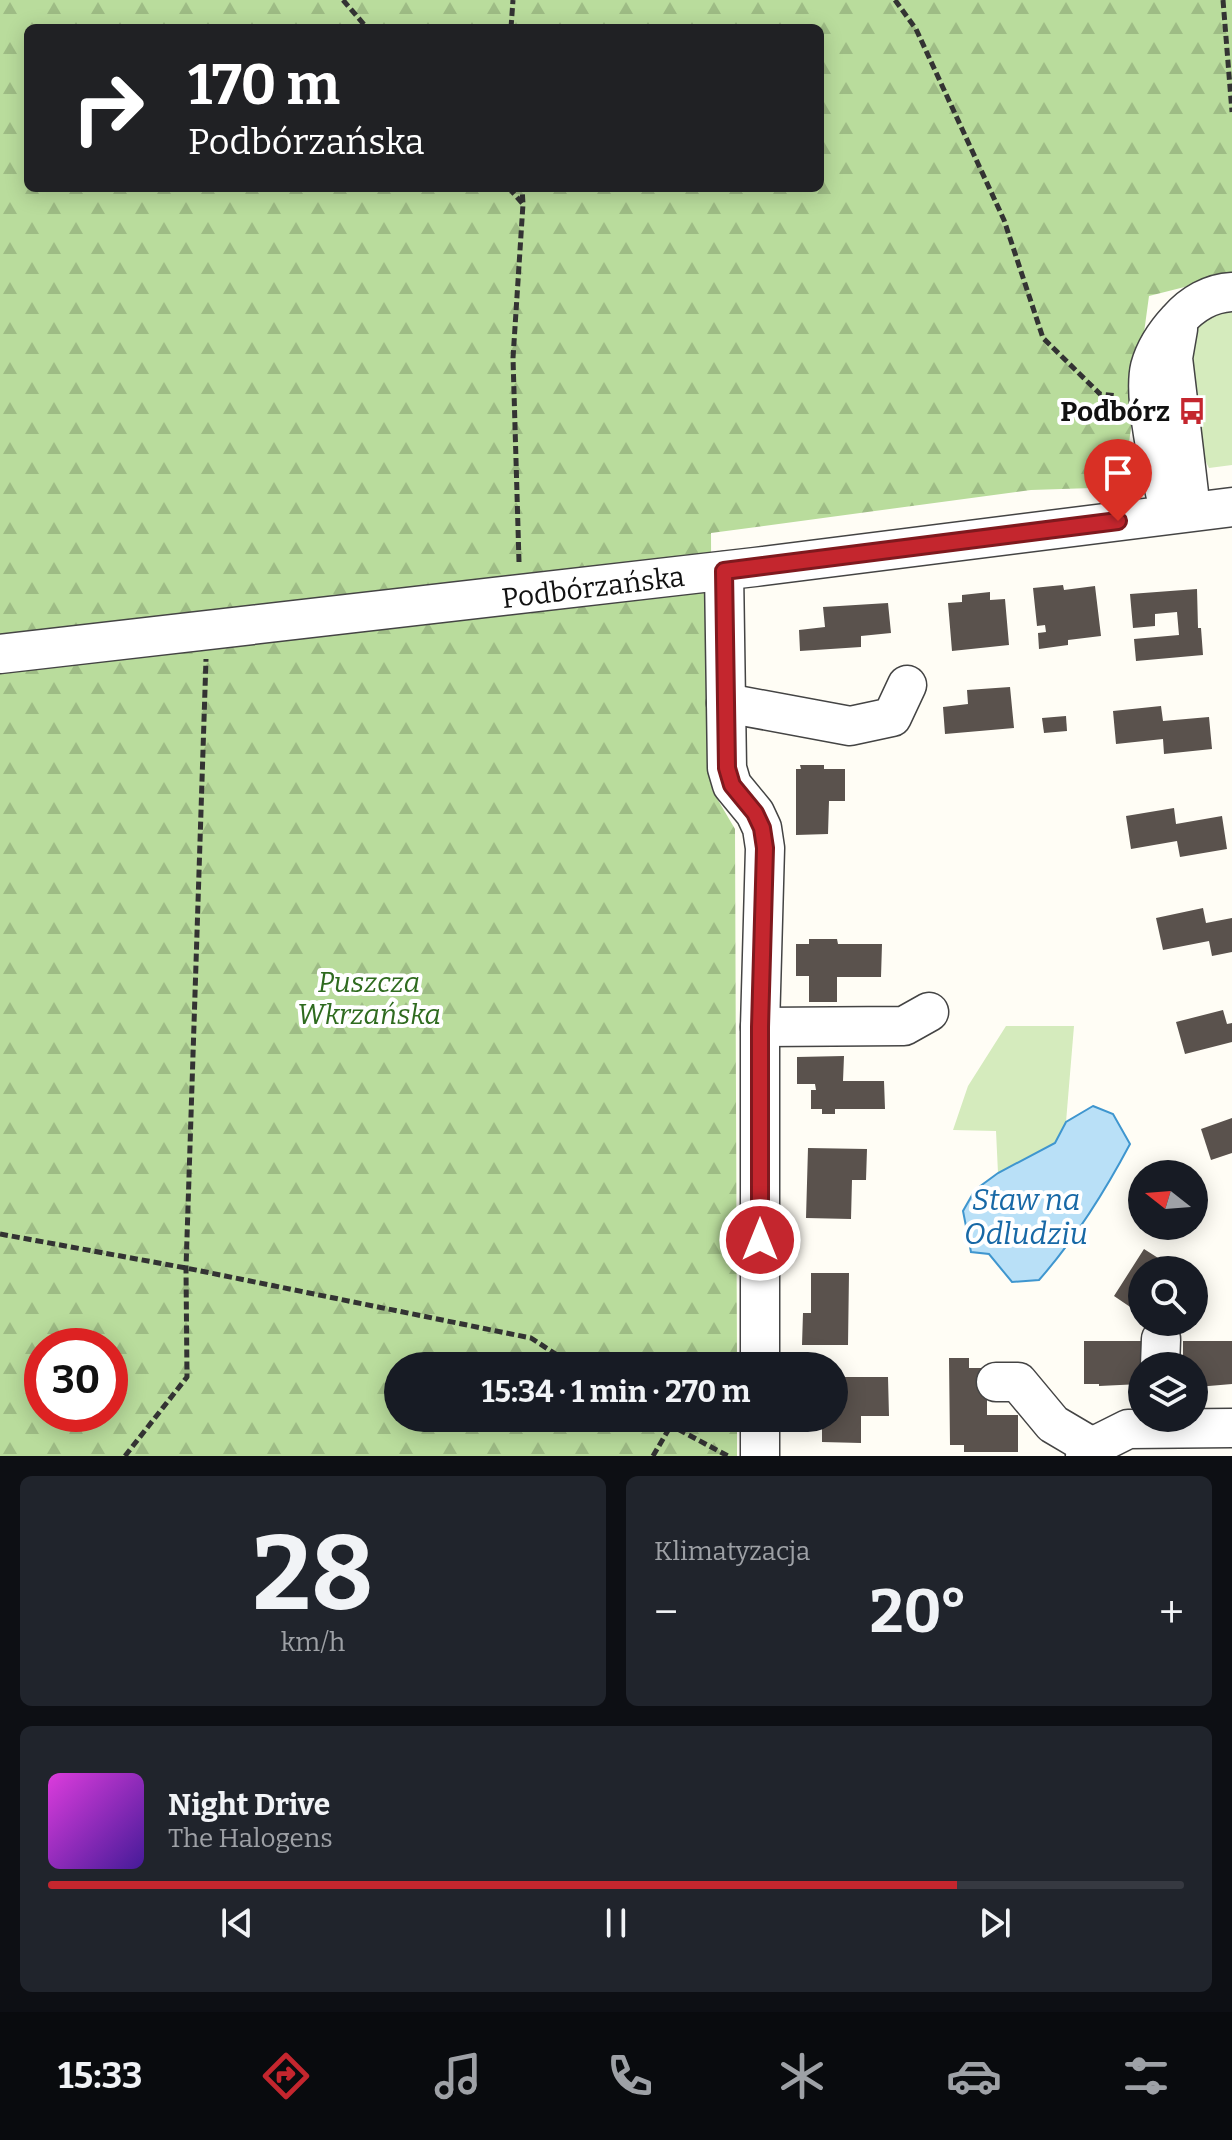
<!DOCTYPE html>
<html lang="pl">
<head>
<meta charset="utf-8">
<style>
	body { margin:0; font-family:Bitter,serif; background:#20242c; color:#f1f3f6; height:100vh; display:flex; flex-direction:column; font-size:30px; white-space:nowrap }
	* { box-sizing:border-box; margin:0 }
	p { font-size:26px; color:#9ea1a6 }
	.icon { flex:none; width:44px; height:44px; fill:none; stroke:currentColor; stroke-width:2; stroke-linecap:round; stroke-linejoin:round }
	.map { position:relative; height:1456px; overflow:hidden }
	.panel { display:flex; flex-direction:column; gap:20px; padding:20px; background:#0d0f14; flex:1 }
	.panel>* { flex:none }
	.top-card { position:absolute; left:24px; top:24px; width:800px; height:168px; border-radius:12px; box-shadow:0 4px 20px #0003; background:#202124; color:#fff; overflow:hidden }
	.needle { width:52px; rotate:287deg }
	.buttons { position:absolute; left:1128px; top:1160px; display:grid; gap:16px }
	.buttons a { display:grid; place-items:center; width:80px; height:80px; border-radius:50%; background:#171b24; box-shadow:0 4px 20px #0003; font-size:40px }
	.speed { position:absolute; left:24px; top:1328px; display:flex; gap:16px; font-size:40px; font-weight:700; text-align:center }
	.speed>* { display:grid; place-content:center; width:104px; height:104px; border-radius:50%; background:#171b24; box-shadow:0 4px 20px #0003; line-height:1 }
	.speed .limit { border:12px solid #d22; background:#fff; color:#111 }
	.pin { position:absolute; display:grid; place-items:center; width:68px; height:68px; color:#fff; margin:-82px -34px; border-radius:50% 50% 50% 0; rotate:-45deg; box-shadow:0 0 8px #0007 }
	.pin .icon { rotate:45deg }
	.me { position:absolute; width:88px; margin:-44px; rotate:0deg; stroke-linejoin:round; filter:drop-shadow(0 0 6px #0008) }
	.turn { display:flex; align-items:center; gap:28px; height:168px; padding:0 32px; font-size:36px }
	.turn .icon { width:104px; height:104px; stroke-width:2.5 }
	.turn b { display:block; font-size:56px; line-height:68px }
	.big { font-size:60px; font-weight:700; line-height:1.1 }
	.panel .card { flex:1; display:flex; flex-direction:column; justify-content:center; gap:12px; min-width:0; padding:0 28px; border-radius:12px; background:#20242c }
	.panel .dial { align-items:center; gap:0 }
	.dial b { font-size:104px; line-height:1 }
	.song { display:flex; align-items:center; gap:24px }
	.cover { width:96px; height:96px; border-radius:12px; background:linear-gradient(135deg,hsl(300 70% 55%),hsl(260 70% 35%)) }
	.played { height:8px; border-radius:4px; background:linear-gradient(90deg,#c4262e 80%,#363941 80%) }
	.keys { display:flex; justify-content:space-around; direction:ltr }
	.heat { display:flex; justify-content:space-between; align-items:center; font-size:44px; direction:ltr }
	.panel .tiles { flex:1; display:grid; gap:20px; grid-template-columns:1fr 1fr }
	.card:last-child { grid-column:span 2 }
	.trip { position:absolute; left:384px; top:1352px; width:464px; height:80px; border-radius:40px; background:#171b24; box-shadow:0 4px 20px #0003; font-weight:700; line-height:80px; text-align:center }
	.menu { display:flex; height:128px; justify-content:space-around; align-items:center; background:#090b0e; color:#9ea1a6 }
	.menu .icon { width:56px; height:56px }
	.menu .selected { color:#c4262e }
	.menu b { font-size:36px; color:#f1f3f6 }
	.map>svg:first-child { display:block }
	.grass { fill:#d5ebbd }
	.forest { fill:url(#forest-firs); fill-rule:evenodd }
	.water { fill:#b9e0f7; stroke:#3f96cf; stroke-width:2 }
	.building { fill:#5a524d }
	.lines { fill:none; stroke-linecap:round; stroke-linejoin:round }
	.minor-casing { stroke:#444; stroke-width:41 }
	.path { stroke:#333; stroke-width:5; stroke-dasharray:8 4; stroke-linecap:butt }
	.minor { stroke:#fff; stroke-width:38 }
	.route-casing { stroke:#7f191e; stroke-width:20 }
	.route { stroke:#c4262e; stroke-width:14 }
	.labels { text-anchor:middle; stroke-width:8; stroke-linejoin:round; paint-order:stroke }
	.poi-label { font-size:28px; font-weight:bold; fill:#111; stroke:#fff; text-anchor:end }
	.street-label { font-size:28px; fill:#111; stroke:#fff }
	.park-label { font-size:28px; font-style:italic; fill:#2f6b1f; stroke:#fff }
	.water-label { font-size:30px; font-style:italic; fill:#1768a6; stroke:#fff }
</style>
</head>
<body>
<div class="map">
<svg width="1232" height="1456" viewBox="0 0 1232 1456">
	<defs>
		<pattern id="forest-firs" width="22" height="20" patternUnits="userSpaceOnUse" patternTransform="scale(2)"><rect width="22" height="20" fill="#b9dc9c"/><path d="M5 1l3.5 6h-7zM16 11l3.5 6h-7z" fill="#9ebc85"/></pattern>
	</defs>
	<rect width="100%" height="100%" fill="#fffdf5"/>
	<g class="grass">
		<polygon points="1232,306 1232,465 1209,468 1203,456 1182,350 1193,325"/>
		<polygon points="1006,1026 1074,1026 1066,1122 1055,1143 998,1173 996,1131 953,1130 968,1086"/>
	</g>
	<path class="forest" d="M0,0h1232v275l-83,21 -26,191 -92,3 -320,43 1,257 23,39 2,537h-339v52h339v38h-737zM28,28h792v160h-792zM42,1346h68v68h-68z"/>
	<path class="water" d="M1093,1106l20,8 17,30c-26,49 -54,94 -91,136l-27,2 -23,-28 -18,-2 -8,-41 12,-21 23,-17 57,-30 11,-21z"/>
	<g class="building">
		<polygon points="1063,585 1064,590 1095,586 1101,636 1068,640 1068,645 1039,649 1038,633 1046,632 1045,625 1037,626 1033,588"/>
		<polygon points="1197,589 1198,628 1201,628 1203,655 1136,661 1134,639 1179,635 1177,612 1155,614 1155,626 1133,628 1130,594"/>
		<polygon points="990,592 990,600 1005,599 1009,645 952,651 948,603 962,602 962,595"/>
		<polygon points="888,603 891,633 861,636 861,647 800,651 799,630 825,627 823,607"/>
		<polygon points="1010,687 1014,728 945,734 943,707 968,704 967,690"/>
		<polygon points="1161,706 1163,721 1209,717 1212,749 1164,754 1163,739 1116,744 1113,711"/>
		<polygon points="1066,716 1067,731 1044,733 1042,718"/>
		<polygon points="800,765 824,765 824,769 845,769 845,801 829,801 828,834 796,835 796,769 801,769"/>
		<polygon points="1174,808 1176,824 1222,816 1227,849 1180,857 1177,841 1131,849 1126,816"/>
		<polygon points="1203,908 1206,923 1232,918 1232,952 1212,956 1209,941 1163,950 1156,918"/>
		<polygon points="809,939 837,939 838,944 882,944 881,977 837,977 837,1002 809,1002 809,976 796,976 796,944 809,944"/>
		<polygon points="1223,1010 1227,1024 1232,1023 1232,1042 1185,1054 1176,1022"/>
		<polygon points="844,1056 843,1081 884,1081 885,1109 835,1109 835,1114 822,1114 822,1109 811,1109 811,1090 816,1090 815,1084 797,1084 797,1057"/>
		<polygon points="1232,1118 1232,1153 1211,1160 1201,1129"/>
		<polygon points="808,1148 867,1149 866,1180 852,1180 851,1219 806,1218"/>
		<polygon points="1144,1249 1177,1270 1142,1270 1142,1315 1114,1296"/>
		<polygon points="811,1273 849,1273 848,1345 802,1345 803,1313 811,1313"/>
		<polygon points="1084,1341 1141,1341 1141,1384 1099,1386 1099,1384 1084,1384"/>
		<polygon points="1183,1341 1232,1341 1232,1384 1197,1387 1194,1384 1194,1366 1183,1366"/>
		<polygon points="949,1358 969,1358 969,1368 993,1368 987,1396 987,1415 1018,1415 1018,1452 964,1452 964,1445 950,1445"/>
		<polygon points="834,1377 888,1377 889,1416 861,1416 861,1443 822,1442 822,1420 834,1418"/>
	</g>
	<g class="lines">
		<g class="minor-casing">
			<g id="minor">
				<polyline points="1178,329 1173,358 1191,510"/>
				<path d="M1170,514c-8,-34 -28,-114 -20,-147 5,-18 15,-33 28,-47 14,-16 33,-27 54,-28"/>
				<polyline points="724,571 727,768 732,785 755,813 762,828 765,848 760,1027 760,1366"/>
				<polyline points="0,654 755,567 1232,507"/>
				<polyline points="726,703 850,726 892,717 907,685"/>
				<polyline points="760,1027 904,1026 929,1012"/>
				<polyline points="1160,1366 1161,1339"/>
				<polyline points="996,1382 1018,1382 1053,1424 1092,1447"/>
				<polyline points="760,1456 760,1418"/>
				<polyline points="1085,1456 1092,1447 1128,1429 1232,1428"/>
			</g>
		</g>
		<g class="path">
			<polyline points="343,0 367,28"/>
			<polyline points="895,0 916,29 1004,220 1043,338 1100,394 1117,396"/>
			<polyline points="1223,0 1232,112"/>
			<polyline points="511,28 513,0"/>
			<polyline points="509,188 523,204"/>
			<polyline points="519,562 513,358 523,204 522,188"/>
			<polyline points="0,1234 186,1268 531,1338 574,1366"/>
			<polyline points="657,1418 728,1456"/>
			<polyline points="125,1456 187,1377 186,1268 206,659"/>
			<polyline points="653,1456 670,1427"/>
		</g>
		<use href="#minor" class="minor"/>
	</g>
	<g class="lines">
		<g class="route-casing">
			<polyline id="route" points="760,1240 760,1027 765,848 762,828 755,813 732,785 727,768 724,571 1118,521"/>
		</g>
		<use href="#route" class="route"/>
	</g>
	<defs>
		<g id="bus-bare" transform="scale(2.16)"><path d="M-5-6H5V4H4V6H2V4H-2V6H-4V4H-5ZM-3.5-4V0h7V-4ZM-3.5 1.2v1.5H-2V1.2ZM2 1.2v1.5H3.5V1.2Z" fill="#c4262e" stroke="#fff" stroke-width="2.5" paint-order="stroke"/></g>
	</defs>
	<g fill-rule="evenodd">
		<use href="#bus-bare" x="1192" y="411"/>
	</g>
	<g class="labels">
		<g class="poi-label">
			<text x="1170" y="421">Podbórz</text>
		</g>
		<g class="street-label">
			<text transform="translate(593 587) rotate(-7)" y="10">Podbórzańska</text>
		</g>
		<g class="park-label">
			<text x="369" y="992">Puszcza<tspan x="369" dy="32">Wkrzańska</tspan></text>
		</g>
		<g class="water-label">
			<text x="1026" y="1210">Staw na<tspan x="1026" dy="34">Odludziu</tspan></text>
		</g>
	</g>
</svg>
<div class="buttons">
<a><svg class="needle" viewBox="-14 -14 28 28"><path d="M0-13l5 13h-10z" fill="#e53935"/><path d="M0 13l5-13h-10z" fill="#9ea1a6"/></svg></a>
<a><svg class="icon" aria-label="search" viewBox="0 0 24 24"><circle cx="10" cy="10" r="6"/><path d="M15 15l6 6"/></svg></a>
<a><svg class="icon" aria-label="layers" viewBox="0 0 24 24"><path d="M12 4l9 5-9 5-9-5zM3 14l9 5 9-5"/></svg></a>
</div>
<div class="speed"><div class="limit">30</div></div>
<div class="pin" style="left:1118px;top:521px;background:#d93025"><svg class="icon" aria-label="arrive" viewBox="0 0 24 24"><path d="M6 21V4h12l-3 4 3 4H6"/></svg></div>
<svg class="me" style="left:760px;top:1240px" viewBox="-20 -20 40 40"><circle r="17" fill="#c4262e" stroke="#fff" stroke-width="3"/><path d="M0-11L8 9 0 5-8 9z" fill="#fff"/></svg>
<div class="trip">15:34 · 1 min · 270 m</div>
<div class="top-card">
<div class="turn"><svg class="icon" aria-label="right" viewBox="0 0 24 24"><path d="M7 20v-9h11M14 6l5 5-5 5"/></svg><div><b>170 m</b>Podbórzańska</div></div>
</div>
</div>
<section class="panel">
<div class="tiles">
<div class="card dial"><b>28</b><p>km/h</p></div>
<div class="card"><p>Klimatyzacja</p>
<div class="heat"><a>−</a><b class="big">20°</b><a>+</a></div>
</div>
<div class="card">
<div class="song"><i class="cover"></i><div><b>Night Drive</b><p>The Halogens</p></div></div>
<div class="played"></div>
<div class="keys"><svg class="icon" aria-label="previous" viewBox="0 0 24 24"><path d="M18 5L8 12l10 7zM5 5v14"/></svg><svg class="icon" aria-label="pause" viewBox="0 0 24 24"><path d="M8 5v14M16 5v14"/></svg><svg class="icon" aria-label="next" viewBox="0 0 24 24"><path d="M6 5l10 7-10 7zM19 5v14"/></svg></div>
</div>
</div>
</section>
<nav class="menu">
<b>15:33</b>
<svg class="icon selected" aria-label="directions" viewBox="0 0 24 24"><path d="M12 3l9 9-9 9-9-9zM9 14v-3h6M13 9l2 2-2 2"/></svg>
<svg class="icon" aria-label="music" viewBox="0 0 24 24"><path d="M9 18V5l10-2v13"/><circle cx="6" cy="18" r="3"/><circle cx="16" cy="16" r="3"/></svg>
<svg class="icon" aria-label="phone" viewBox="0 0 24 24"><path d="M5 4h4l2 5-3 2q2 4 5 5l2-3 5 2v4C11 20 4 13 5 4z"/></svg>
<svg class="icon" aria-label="climate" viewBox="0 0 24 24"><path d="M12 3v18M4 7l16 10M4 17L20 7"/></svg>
<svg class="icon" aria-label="car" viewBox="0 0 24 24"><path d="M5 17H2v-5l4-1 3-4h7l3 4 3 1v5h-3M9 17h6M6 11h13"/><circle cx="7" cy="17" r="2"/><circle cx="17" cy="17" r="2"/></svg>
<svg class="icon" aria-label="filters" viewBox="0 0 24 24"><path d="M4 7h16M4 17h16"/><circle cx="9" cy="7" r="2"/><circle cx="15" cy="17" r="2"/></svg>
</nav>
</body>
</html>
